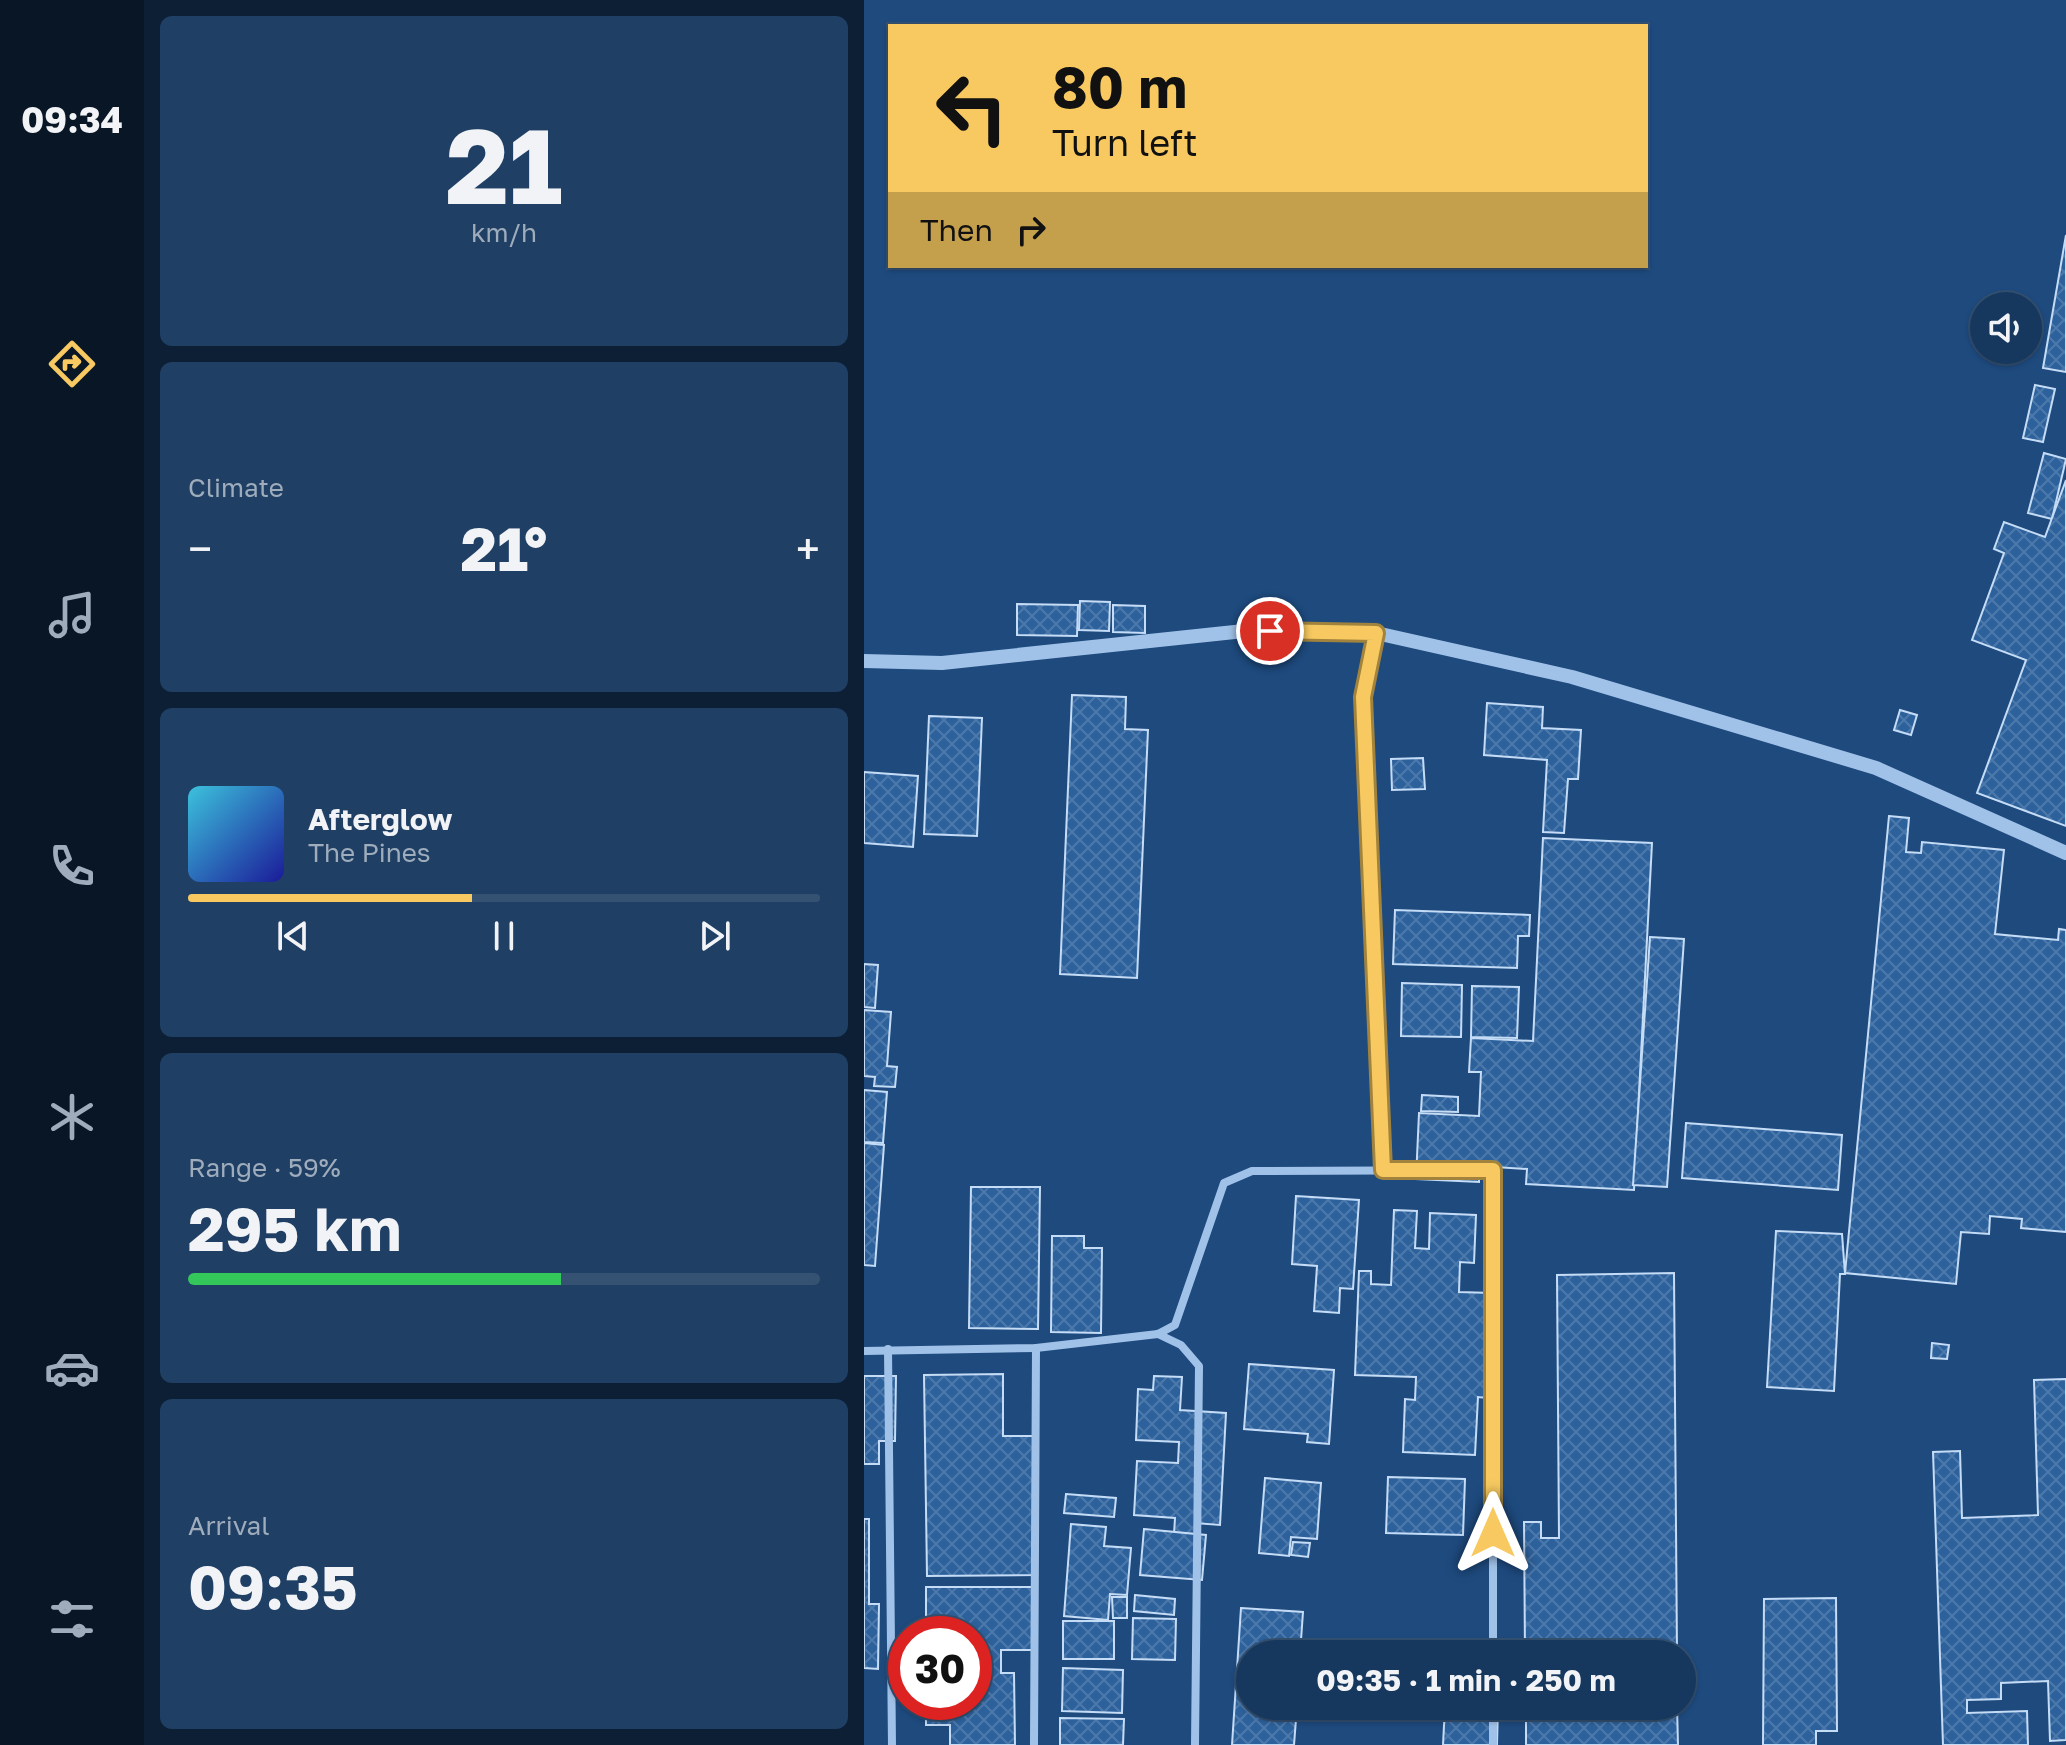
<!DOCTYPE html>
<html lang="en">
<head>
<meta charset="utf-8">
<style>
	body { margin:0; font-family:"Golos Text",sans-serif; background:#1f3f64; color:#f1f3f6; height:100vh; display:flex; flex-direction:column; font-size:30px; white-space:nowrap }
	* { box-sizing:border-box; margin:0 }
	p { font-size:26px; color:#9eacbc }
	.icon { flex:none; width:44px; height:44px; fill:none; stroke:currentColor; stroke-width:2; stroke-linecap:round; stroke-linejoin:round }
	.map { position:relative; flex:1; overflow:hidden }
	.sheet { display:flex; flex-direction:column; gap:16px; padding:16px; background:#0c1f34; width:720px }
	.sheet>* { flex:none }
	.banner { position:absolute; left:24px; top:24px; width:760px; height:244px; border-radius:0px; box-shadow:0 2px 6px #0004,0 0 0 2px #355273; background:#f7c960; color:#111; overflow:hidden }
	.fabs { position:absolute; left:1106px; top:292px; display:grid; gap:16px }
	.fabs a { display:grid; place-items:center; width:72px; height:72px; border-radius:50%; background:#16385e; box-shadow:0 2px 6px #0004,0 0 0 2px #355273; font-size:40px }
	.speed { position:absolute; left:24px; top:1616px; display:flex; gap:16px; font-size:40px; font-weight:700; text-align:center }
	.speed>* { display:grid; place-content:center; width:104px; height:104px; border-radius:50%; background:#16385e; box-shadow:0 2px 6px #0004,0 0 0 2px #355273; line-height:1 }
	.speed .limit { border:12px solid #d22; background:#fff; color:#111 }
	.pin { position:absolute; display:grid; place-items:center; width:68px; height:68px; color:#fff; margin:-34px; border:4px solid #fff; border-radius:50%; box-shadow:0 2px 8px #0007 }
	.me { position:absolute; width:88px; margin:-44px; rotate:0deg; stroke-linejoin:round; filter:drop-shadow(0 0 6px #0008) }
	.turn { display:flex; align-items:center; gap:28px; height:168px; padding:0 32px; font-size:36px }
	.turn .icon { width:104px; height:104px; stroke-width:2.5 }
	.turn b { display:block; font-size:56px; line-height:68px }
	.then { display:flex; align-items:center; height:76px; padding:0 32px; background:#0003; gap:16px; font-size:30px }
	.big { font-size:60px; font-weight:700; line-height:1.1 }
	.sheet .widget { flex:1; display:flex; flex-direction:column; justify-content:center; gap:12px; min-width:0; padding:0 28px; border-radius:12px; background:#1f3f64 }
	.sheet .dial { align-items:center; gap:0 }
	.dial b { font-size:104px; line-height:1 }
	.song { display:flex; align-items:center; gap:24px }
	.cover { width:96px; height:96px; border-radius:12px; background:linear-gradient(135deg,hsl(190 70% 55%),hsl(240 70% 35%)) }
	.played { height:8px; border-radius:4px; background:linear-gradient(90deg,#f7c960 45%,#355273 45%) }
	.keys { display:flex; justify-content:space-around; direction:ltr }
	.heat { display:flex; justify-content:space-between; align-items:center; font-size:44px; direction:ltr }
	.charge { height:12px; border-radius:6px; background:linear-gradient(90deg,#34c759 59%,#355273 0) }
	.trip { position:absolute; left:372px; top:1640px; width:460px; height:80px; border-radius:40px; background:#16385e; box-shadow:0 2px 6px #0004,0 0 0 2px #355273; font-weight:700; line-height:80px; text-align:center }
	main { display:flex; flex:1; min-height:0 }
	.tab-bar { display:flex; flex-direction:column; width:144px; justify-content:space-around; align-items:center; background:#091626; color:#9eacbc }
	.tab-bar .icon { width:56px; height:56px }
	.tab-bar .selected { color:#f7c960 }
	.tab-bar b { font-size:36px; color:#f1f3f6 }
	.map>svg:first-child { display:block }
	.building { fill:url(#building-cross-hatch); stroke:#c5dcf6; stroke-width:2 }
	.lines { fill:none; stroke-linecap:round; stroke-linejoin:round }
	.minor { stroke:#a1c2e8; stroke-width:8 }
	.tertiary { stroke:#a1c2e8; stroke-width:14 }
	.route-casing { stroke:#a1833e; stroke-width:20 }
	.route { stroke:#f7c960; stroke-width:14 }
</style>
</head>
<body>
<main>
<nav class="tab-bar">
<b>09:34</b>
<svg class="icon selected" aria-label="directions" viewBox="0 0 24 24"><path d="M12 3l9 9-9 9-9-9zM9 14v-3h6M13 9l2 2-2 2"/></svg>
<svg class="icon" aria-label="music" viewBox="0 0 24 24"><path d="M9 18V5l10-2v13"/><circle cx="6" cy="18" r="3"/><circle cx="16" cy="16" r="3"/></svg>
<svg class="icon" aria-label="phone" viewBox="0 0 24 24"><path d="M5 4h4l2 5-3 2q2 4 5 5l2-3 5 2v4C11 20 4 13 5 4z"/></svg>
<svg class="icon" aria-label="climate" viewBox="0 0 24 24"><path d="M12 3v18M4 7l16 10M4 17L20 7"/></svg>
<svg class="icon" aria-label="car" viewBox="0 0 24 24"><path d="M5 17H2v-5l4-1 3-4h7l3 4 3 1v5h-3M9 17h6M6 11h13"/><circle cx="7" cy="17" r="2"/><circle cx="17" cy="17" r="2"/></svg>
<svg class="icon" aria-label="filters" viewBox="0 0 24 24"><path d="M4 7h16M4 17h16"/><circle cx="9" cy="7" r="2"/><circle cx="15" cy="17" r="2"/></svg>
</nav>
<section class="sheet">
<div class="widget dial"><b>21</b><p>km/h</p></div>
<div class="widget"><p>Climate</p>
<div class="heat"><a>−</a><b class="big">21°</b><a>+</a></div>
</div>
<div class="widget">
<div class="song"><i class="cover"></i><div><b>Afterglow</b><p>The Pines</p></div></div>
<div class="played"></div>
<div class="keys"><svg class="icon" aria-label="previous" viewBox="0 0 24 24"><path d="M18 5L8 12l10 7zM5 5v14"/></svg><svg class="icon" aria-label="pause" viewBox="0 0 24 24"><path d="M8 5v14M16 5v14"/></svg><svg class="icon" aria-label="next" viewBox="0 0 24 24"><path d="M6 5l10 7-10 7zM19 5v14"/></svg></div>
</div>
<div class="widget"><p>Range · 59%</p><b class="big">295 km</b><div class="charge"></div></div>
<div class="widget"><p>Arrival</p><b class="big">09:35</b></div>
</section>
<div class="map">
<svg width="1202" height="1745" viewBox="0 0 1202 1745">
	<defs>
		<pattern id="building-cross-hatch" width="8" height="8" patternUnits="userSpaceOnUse" patternTransform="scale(2)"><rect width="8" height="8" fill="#2d619c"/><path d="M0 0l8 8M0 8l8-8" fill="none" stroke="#4c79ab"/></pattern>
	</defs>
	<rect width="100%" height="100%" fill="#1e4a7e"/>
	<g class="building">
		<polygon points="1202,235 1202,372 1179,368"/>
		<polygon points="1171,385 1191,389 1179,442 1159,438"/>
		<polygon points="1180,453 1202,459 1188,519 1164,513"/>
		<polygon points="1202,480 1202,826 1113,793 1162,660 1108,640 1140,553 1130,549 1140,522 1181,537"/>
		<polygon points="216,601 246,602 245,631 215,630"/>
		<polygon points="153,604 214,605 213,636 153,635"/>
		<polygon points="249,605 281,606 281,633 249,632"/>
		<polygon points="208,695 262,697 261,729 284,730 273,978 196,974"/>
		<polygon points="623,703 679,707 678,728 717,730 714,779 704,779 700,833 679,832 683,760 620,755"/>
		<polygon points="1036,710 1053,715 1047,735 1030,730"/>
		<polygon points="65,716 118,718 113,836 60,834"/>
		<polygon points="559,758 561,789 528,790 527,759"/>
		<polygon points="0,772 54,776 49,847 0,843"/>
		<polygon points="1025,816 1045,818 1042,852 1057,853 1058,842 1140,850 1131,934 1194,940 1195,929 1202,930 1202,1232 1157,1228 1158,1219 1126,1216 1125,1234 1097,1232 1092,1284 981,1273"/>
		<polygon points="679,838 788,843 770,1190 662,1184 663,1169 615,1166 615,1182 552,1179 555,1113 615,1116 617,1072 605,1072 607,1038 669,1041"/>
		<polygon points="531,910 666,915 665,936 654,936 653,968 529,964"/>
		<polygon points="786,937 820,939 803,1187 769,1185"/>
		<polygon points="0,964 14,965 11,1008 0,1007"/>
		<polygon points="538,983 598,985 597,1037 537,1036"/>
		<polygon points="608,986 655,987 653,1038 607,1037"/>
		<polygon points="0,1010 27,1012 23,1066 33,1067 31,1087 10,1086 11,1077 0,1076"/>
		<polygon points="0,1090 23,1092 19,1143 0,1142"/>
		<polygon points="558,1095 594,1097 594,1112 557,1111"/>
		<polygon points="822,1123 978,1135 974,1190 818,1178"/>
		<polygon points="0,1143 20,1145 11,1266 0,1265"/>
		<polygon points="107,1187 176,1187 174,1329 105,1328"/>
		<polygon points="432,1196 495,1200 489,1289 476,1288 475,1313 450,1311 453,1266 428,1264"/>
		<polygon points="530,1210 553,1211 551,1248 565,1249 566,1213 612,1215 610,1263 596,1262 595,1292 628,1293 623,1398 614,1397 611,1455 539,1452 541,1399 551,1400 552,1377 491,1375 495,1271 507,1271 507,1284 527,1285"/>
		<polygon points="912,1231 978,1234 981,1274 976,1274 970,1391 903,1387"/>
		<polygon points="188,1236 220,1236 220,1248 238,1248 237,1333 187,1332"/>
		<polygon points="810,1273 813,1654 661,1654 660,1522 677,1522 677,1538 695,1538 693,1275"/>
		<polygon points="1068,1343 1085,1345 1083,1359 1067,1358"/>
		<polygon points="385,1364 470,1370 465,1444 443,1442 444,1434 380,1429"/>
		<polygon points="139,1374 139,1436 172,1436 173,1575 63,1576 60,1375"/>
		<polygon points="0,1376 32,1376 31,1441 15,1441 15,1464 0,1464"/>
		<polygon points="290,1376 318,1377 316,1410 362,1413 356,1525 331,1523 331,1535 310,1534 311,1518 270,1515 273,1461 314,1463 315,1442 272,1440 274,1389 289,1390"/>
		<polygon points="1202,1379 1202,1740 1186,1741 1184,1681 1137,1683 1137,1699 1103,1700 1103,1713 1163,1711 1164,1745 1079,1745 1069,1452 1096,1451 1098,1518 1174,1515 1170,1380"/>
		<polygon points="524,1477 601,1479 599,1535 522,1533"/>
		<polygon points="401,1478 457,1483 453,1539 427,1537 425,1556 395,1553"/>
		<polygon points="202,1494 252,1498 250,1517 200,1513"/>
		<polygon points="0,1519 5,1519 5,1604 15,1604 14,1669 0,1668"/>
		<polygon points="207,1524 242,1527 240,1546 267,1548 263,1595 246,1594 244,1620 200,1616"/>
		<polygon points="280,1529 342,1535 338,1580 276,1575"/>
		<polygon points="429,1542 446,1543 444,1557 427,1555"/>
		<polygon points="62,1587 173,1587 173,1650 137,1650 137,1673 150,1673 151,1745 86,1745 86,1725 62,1725 62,1702 110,1702 110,1634 62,1634"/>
		<polygon points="271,1595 311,1599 310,1615 270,1611"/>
		<polygon points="248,1597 263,1597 263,1618 249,1618"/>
		<polygon points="972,1598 973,1731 952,1731 952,1745 899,1745 900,1599"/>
		<polygon points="377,1608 439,1612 436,1654 386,1654 386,1706 433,1706 430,1745 368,1745"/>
		<polygon points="269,1618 312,1619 311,1660 268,1659"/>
		<rect x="199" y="1621" width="51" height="38"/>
		<polygon points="199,1668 259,1670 258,1713 198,1711"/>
		<polygon points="581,1706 634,1706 633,1745 579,1745"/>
		<polygon points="662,1706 813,1706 814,1745 662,1745"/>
		<polygon points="196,1718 260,1719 259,1745 196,1745"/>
	</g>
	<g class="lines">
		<g class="minor">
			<polyline points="512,633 499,697 519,1170"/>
			<polyline points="294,1334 317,1345 335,1366 331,1745"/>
			<polyline points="24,1349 28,1745"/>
			<polyline points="0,1351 172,1348 294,1334 311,1325 360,1183 388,1171 629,1170 629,1654"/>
			<polyline points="629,1706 629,1745"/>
			<polyline points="170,1745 172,1348"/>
		</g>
		<polyline class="tertiary" points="0,661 78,663 380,631 512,633 708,677 1012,768 1202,853"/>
	</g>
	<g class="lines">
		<g class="route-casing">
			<polyline id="route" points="406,631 512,633 499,697 519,1170 629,1170 629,1533"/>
		</g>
		<use href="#route" class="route"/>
	</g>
</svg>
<div class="fabs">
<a><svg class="icon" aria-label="sound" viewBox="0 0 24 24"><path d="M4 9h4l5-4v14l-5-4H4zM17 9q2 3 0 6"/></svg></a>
</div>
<div class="speed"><div class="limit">30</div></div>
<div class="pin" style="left:406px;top:631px;background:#d93025"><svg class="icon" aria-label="arrive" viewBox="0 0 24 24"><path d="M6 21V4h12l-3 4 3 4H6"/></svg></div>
<svg class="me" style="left:629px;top:1533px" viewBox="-20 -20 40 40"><path d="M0-17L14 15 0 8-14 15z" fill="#f7c960" stroke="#fff" stroke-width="4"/></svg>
<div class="trip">09:35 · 1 min · 250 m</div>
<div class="banner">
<div class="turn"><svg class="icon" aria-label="left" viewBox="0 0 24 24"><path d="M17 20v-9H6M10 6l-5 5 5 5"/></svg><div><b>80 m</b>Turn left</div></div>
<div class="then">Then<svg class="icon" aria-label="right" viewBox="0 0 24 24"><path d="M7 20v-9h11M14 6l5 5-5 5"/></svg></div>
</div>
</div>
</main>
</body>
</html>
